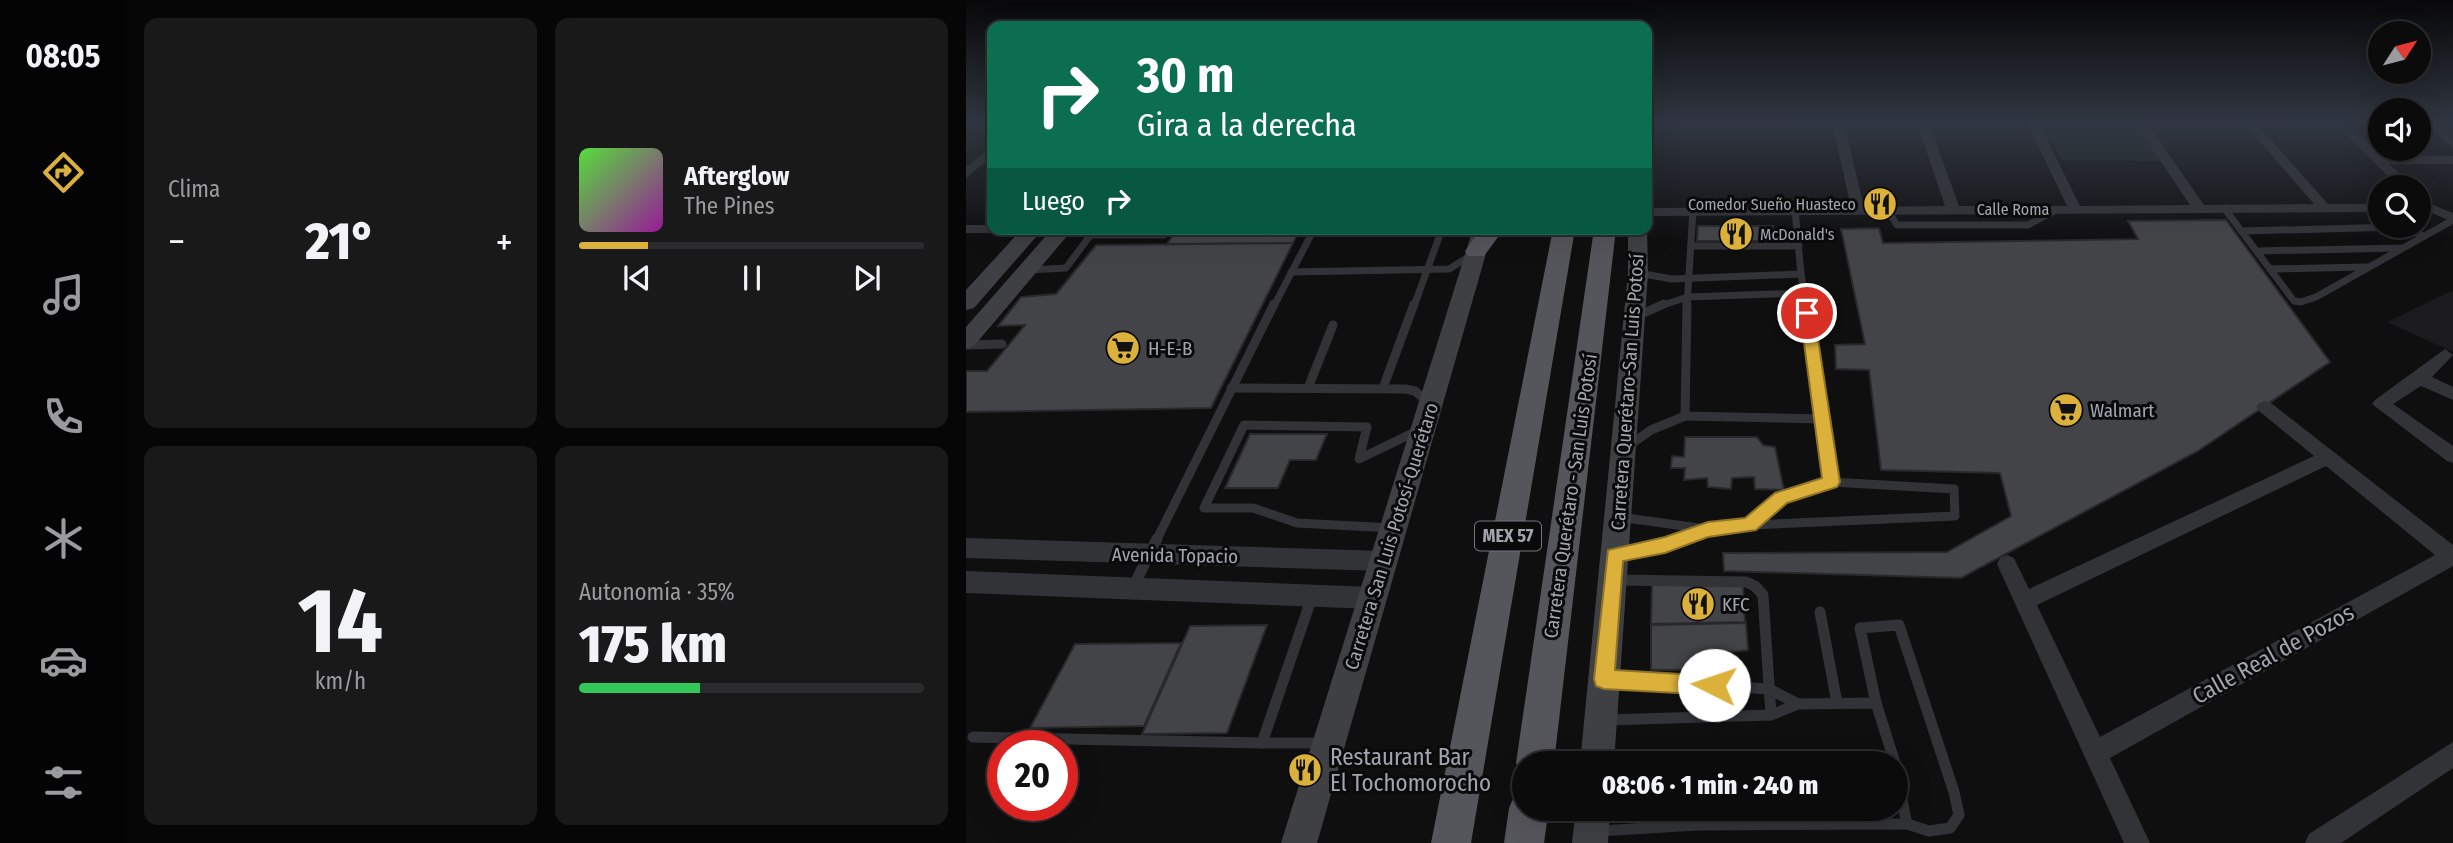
<!DOCTYPE html>
<html lang="es">
<head>
<meta charset="utf-8">
<style>
	body { margin:0; font-family:"Fira Sans Condensed",sans-serif; background:#19191a; color:#f1f3f6; height:100vh; display:flex; flex-direction:column; font-size:26px; white-space:nowrap }
	* { box-sizing:border-box; margin:0 }
	p { font-size:23px; color:#9a9b9d }
	.icon { flex:none; width:38px; height:38px; fill:none; stroke:currentColor; stroke-width:2; stroke-linecap:round; stroke-linejoin:round }
	.map { position:relative; flex:1; overflow:hidden }
	.drawer { display:flex; flex-direction:column; gap:18px; padding:18px; background:#060607; width:840px }
	.drawer>* { flex:none }
	.guide { position:absolute; left:21px; top:21px; width:665px; height:214px; border-radius:14px; box-shadow:0 7px 28px #0002,0 0 0 2px #2b2b2d; background:#0b6e4f; color:#fff; overflow:hidden }
	.needle { width:46px; rotate:54deg }
	.fabs { position:absolute; left:1402px; top:21px; display:grid; gap:14px }
	.fabs a { display:grid; place-items:center; width:63px; height:63px; border-radius:50%; background:#0b0b0c; box-shadow:0 7px 28px #0002,0 0 0 2px #2b2b2d; font-size:35px }
	.speed { position:absolute; left:21px; top:730px; display:flex; gap:14px; font-size:35px; font-weight:700; text-align:center }
	.speed>* { display:grid; place-content:center; width:91px; height:91px; border-radius:50%; background:#0b0b0c; box-shadow:0 7px 28px #0002,0 0 0 2px #2b2b2d; line-height:1 }
	.speed .limit { border:10px solid #d22; background:#fff; color:#111 }
	.pin { position:absolute; display:grid; place-items:center; width:60px; height:60px; color:#fff; margin:-30px; border:4px solid #fff; border-radius:50%; box-shadow:0 2px 7px #0007 }
	.me { position:absolute; width:77px; margin:-38px; rotate:274deg; stroke-linejoin:round; filter:drop-shadow(0 0 5px #0008) }
	.turn { display:flex; align-items:center; gap:24px; height:147px; padding:0 35px; font-size:32px }
	.turn .icon { width:91px; height:91px; stroke-width:2.5 }
	.turn b { display:block; font-size:49px; line-height:60px }
	.then { display:flex; align-items:center; height:66px; padding:0 35px; background:#0003; gap:14px; font-size:26px }
	.big { font-size:52px; font-weight:800; line-height:1.1 }
	.drawer .tile { flex:1; display:flex; flex-direction:column; justify-content:center; gap:10px; min-width:0; padding:0 24px; border-radius:14px; background:#19191a }
	.drawer .dial { align-items:center; gap:0 }
	.dial b { font-size:91px; line-height:1 }
	.song { display:flex; align-items:center; gap:21px }
	.cover { width:84px; height:84px; border-radius:10px; background:linear-gradient(135deg,hsl(110 70% 55%),hsl(300 70% 35%)) }
	.played { height:7px; border-radius:4px; background:linear-gradient(90deg,#dcb13b 20%,#2b2b2d 20%) }
	.keys { display:flex; justify-content:space-around; direction:ltr }
	.heat { display:flex; justify-content:space-between; align-items:center; font-size:38px; direction:ltr }
	.charge { height:10px; border-radius:5px; background:linear-gradient(90deg,#34c759 35%,#2b2b2d 0) }
	.drawer .tiles { flex:1; display:grid; gap:18px; grid-template-columns:repeat(2,1fr) }
	.trip { position:absolute; left:546px; top:751px; width:396px; height:70px; border-radius:35px; background:#0b0b0c; box-shadow:0 7px 28px #0002,0 0 0 2px #2b2b2d; font-weight:800; line-height:70px; text-align:center }
	main { display:flex; flex:1; min-height:0 }
	.menu { display:flex; flex-direction:column; width:126px; justify-content:space-around; align-items:center; background:#040405; color:#9a9b9d }
	.menu .icon { width:49px; height:49px }
	.menu .current { color:#dcb13b }
	.menu b { font-size:32px; color:#f1f3f6 }
	.map>svg:first-child { display:block }
	.built { fill:#1b1b1d }
	.green { fill:#1e241f }
	.building { fill:#434448; stroke:#29292c; stroke-width:2 }
	.lines { fill:none; stroke-linecap:round; stroke-linejoin:round }
	.service-far2 { stroke:#323337; stroke-width:7 }
	.service-far1 { stroke:#323337; stroke-width:9 }
	.service { stroke:#323337; stroke-width:11 }
	.minor { fill:#323337; fill-rule:evenodd }
	.tertiary { fill:#323337; fill-rule:evenodd }
	.secondary { fill:#3f4044; fill-rule:evenodd }
	.trunk { fill:#55565c; fill-rule:evenodd }
	.route { fill:#dcb13b; stroke:#8f7326; stroke-width:2 }
	.labels { text-anchor:middle; stroke-width:6; stroke-linejoin:round; paint-order:stroke }
	.far-poi-label { font-size:16px; fill:#a1a5af; stroke:#0a0a0b; text-anchor:end }
	.far-street-label { font-size:16px; fill:#a1a5af; stroke:#0a0a0b }
	.shield { fill:#0a0a0b; stroke:#74767e; stroke-width:2 }
	.shield-label { font-size:18px; font-weight:bold; fill:#a1a5af }
	.poi-label { font-size:19px; fill:#a1a5af; stroke:#0a0a0b; text-anchor:start }
	.street-label { font-size:19px; fill:#a1a5af; stroke:#0a0a0b }
	.near-street-label { font-size:23px; fill:#a1a5af; stroke:#0a0a0b }
	.near-poi-label { font-size:23px; fill:#a1a5af; stroke:#0a0a0b; text-anchor:start }
</style>
</head>
<body>
<main>
<nav class="menu">
<b>08:05</b>
<svg class="icon current" aria-label="directions" viewBox="0 0 24 24"><path d="M12 3l9 9-9 9-9-9zM9 14v-3h6M13 9l2 2-2 2"/></svg>
<svg class="icon" aria-label="music" viewBox="0 0 24 24"><path d="M9 18V5l10-2v13"/><circle cx="6" cy="18" r="3"/><circle cx="16" cy="16" r="3"/></svg>
<svg class="icon" aria-label="phone" viewBox="0 0 24 24"><path d="M5 4h4l2 5-3 2q2 4 5 5l2-3 5 2v4C11 20 4 13 5 4z"/></svg>
<svg class="icon" aria-label="climate" viewBox="0 0 24 24"><path d="M12 3v18M4 7l16 10M4 17L20 7"/></svg>
<svg class="icon" aria-label="car" viewBox="0 0 24 24"><path d="M5 17H2v-5l4-1 3-4h7l3 4 3 1v5h-3M9 17h6M6 11h13"/><circle cx="7" cy="17" r="2"/><circle cx="17" cy="17" r="2"/></svg>
<svg class="icon" aria-label="filters" viewBox="0 0 24 24"><path d="M4 7h16M4 17h16"/><circle cx="9" cy="7" r="2"/><circle cx="15" cy="17" r="2"/></svg>
</nav>
<section class="drawer">
<div class="tiles">
<div class="tile"><p>Clima</p>
<div class="heat"><a>−</a><b class="big">21°</b><a>+</a></div>
</div>
<div class="tile">
<div class="song"><i class="cover"></i><div><b>Afterglow</b><p>The Pines</p></div></div>
<div class="played"></div>
<div class="keys"><svg class="icon" aria-label="previous" viewBox="0 0 24 24"><path d="M18 5L8 12l10 7zM5 5v14"/></svg><svg class="icon" aria-label="pause" viewBox="0 0 24 24"><path d="M8 5v14M16 5v14"/></svg><svg class="icon" aria-label="next" viewBox="0 0 24 24"><path d="M6 5l10 7-10 7zM19 5v14"/></svg></div>
</div>
<div class="tile dial"><b>14</b><p>km/h</p></div>
<div class="tile"><p>Autonomía · 35%</p><b class="big">175 km</b><div class="charge"></div></div>
</div>
</section>
<div class="map">
<svg width="1487" height="843" viewBox="0 0 1487 843">
	<rect width="100%" height="100%" fill="#0f0f10"/>
	<polygon class="built" points="1487,290 1487,352 1421,322"/>
	<polygon class="green" points="1076,123 1168,123 1195,161 1095,160"/>
	<g class="building">
		<polygon points="1260,220 1364,362 1232,451 995,578 758,571 757,553 981,552 1045,516 1034,473 915,470 903,370 870,369 869,345 899,344 875,229 913,228 917,243 1172,239 1162,221"/>
		<polygon points="732,226 807,226 809,241 731,241"/>
		<polygon points="211,229 334,229 327,243 201,244"/>
		<polygon points="327,243 245,408 0,412 0,371 21,371 59,325 32,326 55,297 90,294 130,245"/>
		<polygon points="284,434 361,434 350,460 324,460 312,488 259,488"/>
		<polygon points="719,437 791,437 797,445 809,447 818,490 789,489 788,477 766,478 765,489 742,487 741,478 718,480 719,468 705,468 706,456 718,457"/>
		<polygon points="686,585 777,585 779,622 685,624"/>
		<polygon points="780,623 782,650 755,653 755,670 685,670 685,625"/>
		<polygon points="301,625 261,733 176,734 224,626"/>
		<polygon points="215,643 178,726 64,728 109,644"/>
	</g>
	<g class="lines">
		<g class="service-far2">
			<polyline points="1258,208 1328,301 1335,302 1350,297 1487,220"/>
			<polyline points="921,209 931,225 1062,225 1092,209"/>
			<polyline points="829,210 835,274"/>
			<polyline points="1276,231 1433,227 1458,236"/>
			<polyline points="125,235 198,235 202,229"/>
			<polyline points="725,246 833,246"/>
			<polyline points="1291,251 1436,248"/>
			<polyline points="1304,269 1400,267"/>
			<polyline points="63,270 100,268 129,229"/>
			<polyline points="325,272 483,269 506,255"/>
			<polyline points="672,273 706,279 835,274 840,306"/>
			<polyline points="308,306 348,229"/>
			<polyline points="448,306 476,229"/>
			<polyline points="694,306 722,297 838,293"/>
			<polyline points="721,306 727,210"/>
		</g>
		<g class="service-far1">
			<polyline points="721,304 719,416 856,419"/>
			<polyline points="669,317 698,304"/>
			<polyline points="0,345 36,344"/>
			<polyline points="265,388 439,389 449,391 463,403"/>
			<polyline points="342,388 367,325"/>
			<polyline points="417,388 448,304"/>
			<polyline points="661,447 685,430 719,416"/>
			<polyline points="653,517 740,529"/>
			<polyline points="783,525 815,498 865,482"/>
			<polyline points="426,528 331,523 287,508 238,508 278,425 401,427 393,459 453,430"/>
			<polyline points="190,541 308,304"/>
			<polyline points="712,541 742,530 783,525 989,516 988,489 865,482 839,304"/>
		</g>
		<g class="service">
			<polyline points="653,554 717,539"/>
			<polyline points="651,580 780,582 789,586 797,595 805,715"/>
			<polyline points="167,587 191,539"/>
			<polyline points="346,597 296,743 356,743"/>
			<polyline points="854,612 871,703"/>
			<polyline points="645,679 803,689 832,704"/>
			<polyline points="910,703 894,628 933,625 988,792 993,815 984,828 963,831 941,824 929,766"/>
			<polyline points="641,720 805,715 832,704 910,703 929,763"/>
			<polyline points="7,737 296,743"/>
			<polyline points="730,808 731,825"/>
			<polyline points="634,831 731,825 941,824"/>
		</g>
		<g class="minor">
			<polygon points="866,123 878,123 898,207 979,206 951,123 963,123 993,206 1101,206 1061,123 1073,123 1114,206 1224,205 1169,123 1181,123 1238,205 1348,204 1278,123 1290,123 1362,204 1414,204 1414,212 681,216 681,208 885,207"/>
			<polygon points="1368,123 1381,123 1415,156 1487,156 1487,164 1423,164 1447,187 1433,187"/>
			<polygon points="1457,123 1470,123 1487,138 1487,148"/>
			<polygon points="26,146 26,156 0,178 0,167"/>
			<polygon points="1452,195 1467,205 1487,213 1487,222 1452,207"/>
			<polygon points="0,225 26,225 26,229 33,229 26,233 0,233"/>
			<polygon points="1479,349 1487,355 1466,377 1487,387 1487,400 1455,386 1427,404 1487,446 1487,463 1481,461 1406,404 1409,400"/>
			<path d="M1299,401l6,2 182,142v21l-343,192 40,85h-26l-127,-279 3,-6 7,-3 7,3 15,31 285,-133 -55,-45 -3,-4 3,-4zM1360,466l109,89 -335,182 -63,-132z"/>
			<polygon points="1487,742 1487,768 1375,843 1339,843 1343,834"/>
		</g>
		<g class="tertiary">
			<polygon points="0,538 417,551 426,554 429,561 426,568 417,571 0,558"/>
			<polygon points="0,571 406,587 415,590 419,598 415,606 406,609 0,593"/>
		</g>
		<g class="secondary">
			<polygon points="681,123 691,123 689,135 681,140"/>
			<polygon points="681,228 682,273 648,763 614,763 662,273 662,229"/>
			<polygon points="56,229 77,229 8,308 0,310 0,290"/>
			<polygon points="86,229 107,229 8,346 0,349 0,327"/>
			<polygon points="507,229 527,229 351,843 315,843"/>
			<polygon points="610,808 644,808 642,843 606,843"/>
		</g>
		<g class="trunk">
			<polygon points="515,229 538,229 518,256 502,256 499,251"/>
			<polygon points="587,229 609,229 505,843 465,843"/>
			<polygon points="628,229 650,229 588,763 558,763 558,778 550,763"/>
			<polygon points="558,790 558,808 583,808 578,843 538,843 543,808 549,794"/>
		</g>
	</g>
	<linearGradient id="sky" x2="0" y2="1"><stop stop-color="#080809"/><stop offset="0.51" stop-color="#313742"/><stop offset="1" stop-color="#313742" stop-opacity="0"/></linearGradient>
	<rect width="1487" height="241" fill="url(#sky)"/>
	<polygon class="route" points="841,308 848,313 874,482 871,487 821,503 790,530 742,537 699,553 657,561 649,670 748,676 755,679 758,685 755,692 748,695 638,689 630,686 628,679 642,550 699,537 742,522 779,518 809,493 856,478 834,313"/>
	<defs>
		<g id="restaurant-disc" transform="scale(1.75)"><circle r="9.5" fill="#dcb13b" stroke="#0a0a0b"/><path d="M-5-6h1v4h1v-4h1v4h1v-4h1v5L-1.5 .5V6h-2V.5L-5-1ZM5-6V6H3V1.5H1.5Q1.5-4 5-6Z" fill="#111"/></g>
		<g id="supermarket-disc" transform="scale(1.75)"><circle r="9.5" fill="#dcb13b" stroke="#0a0a0b"/><path d="M-6-5.5h2.5l.6 2H6L4.5 2H-2.5L-4.4-4H-6ZM-1.5 3.2a1.3 1.3 0 1 0 .1 0ZM3 3.2a1.3 1.3 0 1 0 .1 0Z" fill="#111"/></g>
	</defs>
	<g fill-rule="evenodd">
		<use href="#restaurant-disc" x="914" y="204"/>
		<use href="#restaurant-disc" x="770" y="234"/>
		<use href="#supermarket-disc" x="157" y="348"/>
		<use href="#supermarket-disc" x="1100" y="410"/>
		<use href="#restaurant-disc" x="732" y="604"/>
		<use href="#restaurant-disc" x="339" y="770"/>
	</g>
	<g class="labels">
		<g class="far-poi-label">
			<text x="890" y="210">Comedor Sueño Huasteco</text>
			<text x="794" y="240" text-anchor="start">McDonald's</text>
		</g>
		<g class="far-street-label">
			<text x="1047" y="215">Calle Roma</text>
		</g>
		<rect class="shield" x="509" y="521.5" width="66" height="29" rx="5"/>
		<g class="shield-label">
			<text x="542" y="542">MEX 57</text>
		</g>
		<g class="poi-label">
			<text x="182" y="355">H-E-B</text>
			<text x="1124" y="417">Walmart</text>
			<text x="756" y="611">KFC</text>
		</g>
		<g class="street-label">
			<text transform="translate(661 392) rotate(-86)" y="7">Carretera Querétaro-San Luis Potosí</text>
			<text transform="translate(604 496) rotate(-82)" y="7">Carretera Querétaro - San Luis Potosí</text>
			<text transform="translate(425 536) rotate(-73)" y="7">Carretera San Luis Potosí-Querétaro</text>
			<text transform="translate(209 555) rotate(1)" y="7">Avenida Topacio</text>
		</g>
		<g class="near-street-label">
			<text transform="translate(1307 654) rotate(-29)" y="8">Calle Real de Pozos</text>
		</g>
		<g class="near-poi-label">
			<text x="364" y="765">Restaurant Bar<tspan x="364" dy="26">El Tochomorocho</tspan></text>
		</g>
	</g>
</svg>
<div class="fabs">
<a><svg class="needle" viewBox="-14 -14 28 28"><path d="M0-13l5 13h-10z" fill="#e53935"/><path d="M0 13l5-13h-10z" fill="#9a9b9d"/></svg></a>
<a><svg class="icon" aria-label="sound" viewBox="0 0 24 24"><path d="M4 9h4l5-4v14l-5-4H4zM17 9q2 3 0 6"/></svg></a>
<a><svg class="icon" aria-label="search" viewBox="0 0 24 24"><circle cx="10" cy="10" r="6"/><path d="M15 15l6 6"/></svg></a>
</div>
<div class="speed"><div class="limit">20</div></div>
<div class="pin" style="left:841px;top:313px;background:#d93025"><svg class="icon" aria-label="arrive" viewBox="0 0 24 24"><path d="M6 21V4h12l-3 4 3 4H6"/></svg></div>
<svg class="me" style="left:748px;top:685px" viewBox="-20 -20 40 40"><circle r="19" fill="#fff"/><path d="M0-13L10 11 0 6-10 11z" fill="#dcb13b"/></svg>
<div class="trip">08:06 · 1 min · 240 m</div>
<div class="guide">
<div class="turn"><svg class="icon" aria-label="right" viewBox="0 0 24 24"><path d="M7 20v-9h11M14 6l5 5-5 5"/></svg><div><b>30 m</b>Gira a la derecha</div></div>
<div class="then">Luego<svg class="icon" aria-label="right" viewBox="0 0 24 24"><path d="M7 20v-9h11M14 6l5 5-5 5"/></svg></div>
</div>
</div>
</main>
</body>
</html>
